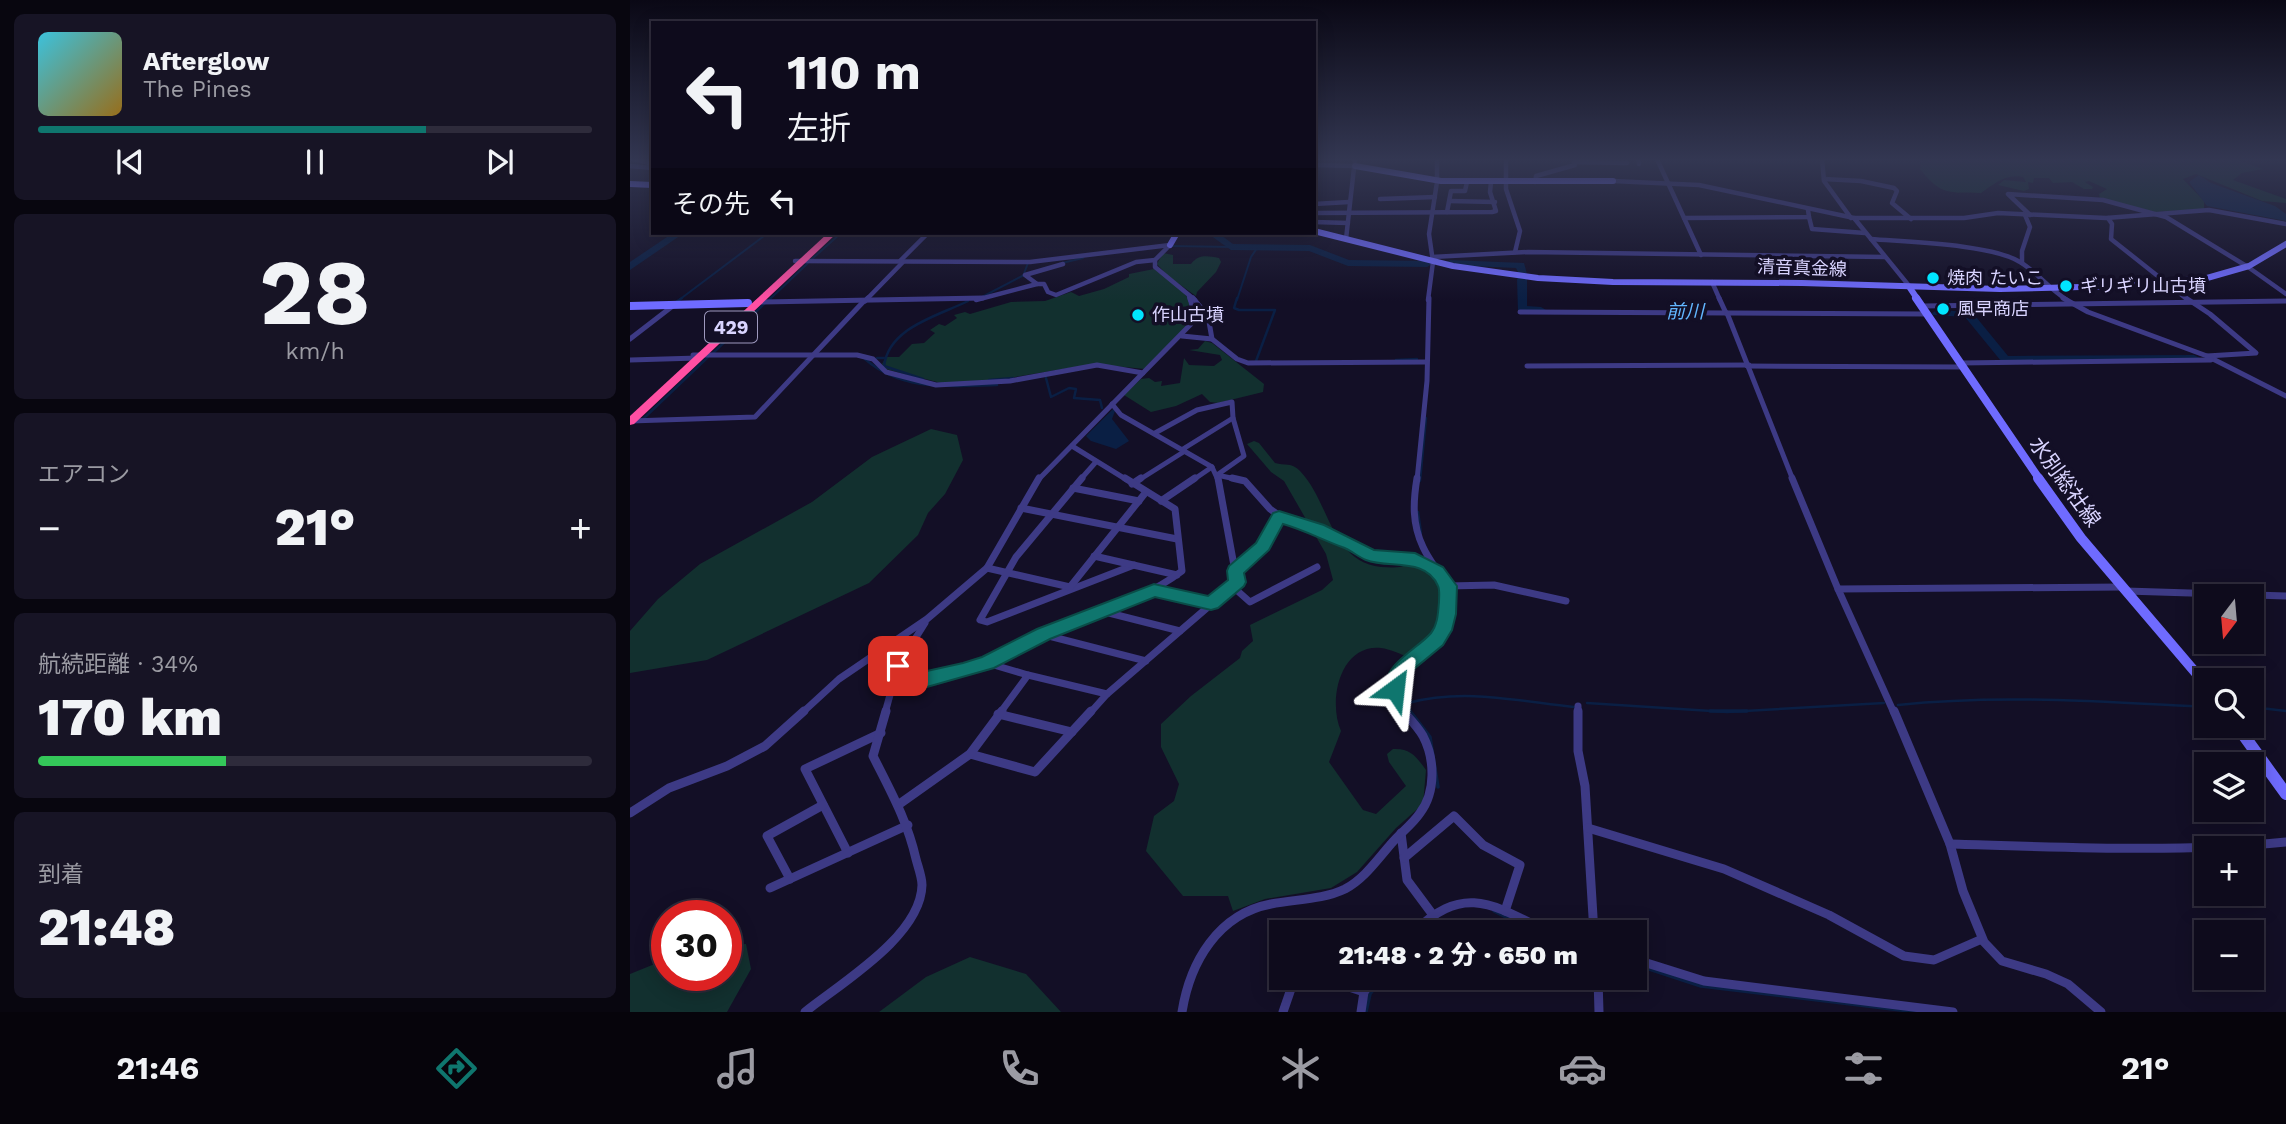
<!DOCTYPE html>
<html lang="ja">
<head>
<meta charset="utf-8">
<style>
	body { margin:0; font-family:"Work Sans","Noto Sans JP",sans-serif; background:#171425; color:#f1f3f6; height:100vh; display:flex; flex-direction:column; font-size:26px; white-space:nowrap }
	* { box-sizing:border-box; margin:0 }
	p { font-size:23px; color:#9b9ba3 }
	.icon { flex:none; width:38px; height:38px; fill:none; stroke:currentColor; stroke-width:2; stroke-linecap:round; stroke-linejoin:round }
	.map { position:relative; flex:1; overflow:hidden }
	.panel { display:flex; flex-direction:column; gap:14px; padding:14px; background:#08060f; width:630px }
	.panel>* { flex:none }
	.top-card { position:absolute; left:21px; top:21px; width:665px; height:214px; border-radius:0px; box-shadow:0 4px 18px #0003,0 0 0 2px #2e2b3b; background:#0e0b1c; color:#f1f3f6; overflow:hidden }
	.needle { width:46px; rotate:196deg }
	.tools { position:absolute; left:1564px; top:584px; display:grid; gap:14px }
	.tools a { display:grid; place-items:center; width:70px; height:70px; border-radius:0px; background:#0e0b1c; box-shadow:0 4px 18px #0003,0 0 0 2px #2e2b3b; font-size:35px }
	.speed { position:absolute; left:21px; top:900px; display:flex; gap:14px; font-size:35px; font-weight:700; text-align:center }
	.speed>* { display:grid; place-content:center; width:91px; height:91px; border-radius:50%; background:#0e0b1c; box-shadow:0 4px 18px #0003,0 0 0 2px #2e2b3b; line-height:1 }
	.speed .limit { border:10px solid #d22; background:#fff; color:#111 }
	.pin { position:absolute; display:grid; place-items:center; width:60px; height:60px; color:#fff; margin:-30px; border-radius:14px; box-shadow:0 4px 10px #0006 }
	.me { position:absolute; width:77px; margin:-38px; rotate:30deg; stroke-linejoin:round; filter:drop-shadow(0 0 5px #0008) }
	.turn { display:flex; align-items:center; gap:24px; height:147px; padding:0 21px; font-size:32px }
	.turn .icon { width:91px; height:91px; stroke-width:2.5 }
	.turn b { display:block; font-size:49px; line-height:60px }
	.then { display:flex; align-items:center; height:66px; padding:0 21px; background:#0003; gap:14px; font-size:26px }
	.big { font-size:52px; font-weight:800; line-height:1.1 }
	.panel .widget { flex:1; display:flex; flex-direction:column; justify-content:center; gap:10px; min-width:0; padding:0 24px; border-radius:10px; background:#171425 }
	.panel .dial { align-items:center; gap:0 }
	.dial b { font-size:91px; line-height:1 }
	.song { display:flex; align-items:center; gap:21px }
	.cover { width:84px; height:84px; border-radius:10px; background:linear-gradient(135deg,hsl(190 70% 55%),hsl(40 70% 35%)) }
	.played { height:7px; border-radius:4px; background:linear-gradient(90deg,#0f766e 70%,#2e2b3b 70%) }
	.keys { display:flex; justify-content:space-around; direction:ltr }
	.heat { display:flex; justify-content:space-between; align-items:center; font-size:38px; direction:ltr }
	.charge { height:10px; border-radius:5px; background:linear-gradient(90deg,#34c759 34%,#2e2b3b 0) }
	.trip { position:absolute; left:639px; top:920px; width:378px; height:70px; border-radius:0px; background:#0e0b1c; box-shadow:0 4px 18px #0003,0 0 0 2px #2e2b3b; font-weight:800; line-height:70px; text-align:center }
	.menu { display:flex; height:112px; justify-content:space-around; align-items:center; background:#06040b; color:#9b9ba3 }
	.menu .icon { width:49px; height:49px }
	.menu .selected { color:#0f766e }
	.menu b { font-size:32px; color:#f1f3f6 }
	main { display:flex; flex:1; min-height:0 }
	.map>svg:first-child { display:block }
	.green { fill:#12302f }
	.water { fill:#0a1f44 }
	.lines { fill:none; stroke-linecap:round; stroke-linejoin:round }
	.stream-far2 { stroke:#0a1f44; stroke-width:2 }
	.stream-far1 { stroke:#0a1f44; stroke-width:2.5 }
	.stream { stroke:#0a1f44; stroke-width:3.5 }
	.river { fill:#0a1f44; fill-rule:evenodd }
	.street-far3 { stroke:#3d3a85; stroke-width:4.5 }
	.street-far2 { stroke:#3d3a85; stroke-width:5 }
	.street-far1 { stroke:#3d3a85; stroke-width:7 }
	.street { stroke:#3d3a85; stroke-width:9 }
	.secondary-far3 { stroke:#6f6bff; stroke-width:6 }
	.secondary-far2 { stroke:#6f6bff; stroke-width:8 }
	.secondary-far1 { stroke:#6f6bff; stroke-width:10 }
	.secondary { stroke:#6f6bff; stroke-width:12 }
	.highway { fill:#ff4fa3; fill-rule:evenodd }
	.route { fill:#0f766e; stroke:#0a4d48; stroke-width:2 }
	.poi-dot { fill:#00e5ff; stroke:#130f26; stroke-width:2.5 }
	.labels { text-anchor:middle; stroke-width:7; stroke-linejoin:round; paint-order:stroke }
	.far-street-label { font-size:18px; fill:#d9d4ff; stroke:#130f26 }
	.far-poi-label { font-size:18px; fill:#d9d4ff; stroke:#130f26; text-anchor:start }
	.far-water-label { font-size:19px; font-style:italic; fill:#62b6ff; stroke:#130f26 }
	.shield { fill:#130f26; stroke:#9e99be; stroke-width:2 }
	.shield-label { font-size:19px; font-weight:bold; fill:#d9d4ff }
	.street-label { font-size:21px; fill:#d9d4ff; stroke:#130f26 }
</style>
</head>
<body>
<main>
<section class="panel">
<div class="widget">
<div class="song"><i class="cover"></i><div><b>Afterglow</b><p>The Pines</p></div></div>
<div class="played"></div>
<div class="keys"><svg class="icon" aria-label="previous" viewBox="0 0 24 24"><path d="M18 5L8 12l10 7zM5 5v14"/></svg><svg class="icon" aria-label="pause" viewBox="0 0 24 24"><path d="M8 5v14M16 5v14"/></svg><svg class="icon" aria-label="next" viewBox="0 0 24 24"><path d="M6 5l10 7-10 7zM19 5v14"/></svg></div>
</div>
<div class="widget dial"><b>28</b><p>km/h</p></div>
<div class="widget"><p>エアコン</p>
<div class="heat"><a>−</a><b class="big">21°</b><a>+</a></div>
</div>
<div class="widget"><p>航続距離 · 34%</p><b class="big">170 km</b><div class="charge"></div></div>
<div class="widget"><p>到着</p><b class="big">21:48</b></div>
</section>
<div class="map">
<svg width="1656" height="1012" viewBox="0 0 1656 1012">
	<rect width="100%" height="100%" fill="#130f26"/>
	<g class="green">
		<path d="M1291,159h314l28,10 -21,4 -9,7 53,19v4l-24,-2 -66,-27 -13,5 21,22v8l-49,3 -55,-14 -1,-4 8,-5 -18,-8 -4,1 8,5 -1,2h-8l-12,-7 -19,1 -4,-5h-15l-1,5 -5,-1 1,7 -5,2 -26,-6 6,-5 22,2 -3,-5c-16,-4 -30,7 -42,16 -32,-1 -40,3 -61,-24z"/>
		<path d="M533,253l10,2v9h18c8,-10 16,-8 28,-6l2,4 -5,10 -19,20 -1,4 -28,-20 -11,-12z"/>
		<path d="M524,269c10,8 22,15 30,24 25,28 -21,58 -39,76l-52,-5 -96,16 -56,3 -55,-14 -4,-5 4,-7h13l13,-13 12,-1 11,-10 -5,-3 9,-6 6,2 12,-8 -3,-3 11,-3 5,2 41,-12 34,-1 26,-9 8,4 25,-7 25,-12v-3z"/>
		<polygon points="575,341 582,343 634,384 633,392 588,403 580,402 572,394 546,406 521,412 494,395 511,379 519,378 525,382 532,381 531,386 550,383 554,358 559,365 584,366 592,360 590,355 559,350 568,349"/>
		<polygon points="301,429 327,435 333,460 315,494 298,513 288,535 239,583 77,660 0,673 0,631 28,599 70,564 182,502 242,457"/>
		<path d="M624,441l5,2 16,20c9,3 17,-1 25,8 30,31 30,90 81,96 12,1 22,1 32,-5l19,10 8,13 3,24 -9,27 -26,21c-8,-3 -18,-8 -27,-9 -42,-4 -53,54 -40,83l-12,31 34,48 13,4 30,-28 -17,-24 -2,-8 6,-5c17,-1 23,7 33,21l-3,34 -27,24 -39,44 -26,16 -66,11 -32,12 -5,-15h-45l-37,-45 8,-35 20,-15 5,-17 -18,-37v-23l30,-28 49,-38 2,-7 11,-10 -3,-16 72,-35 11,-10 -7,-26 -42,-73 -13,-9 -24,-28z"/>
		<polygon points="116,944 121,969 97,1012 0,1012 0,974 37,959 37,975 96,975 96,945"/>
		<polygon points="340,957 396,974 431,1012 249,1012 296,977"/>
	</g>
	<g class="water">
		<polygon points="1569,175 1581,183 1645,206 1656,214 1656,221 1577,206 1559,182"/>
		<polygon points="483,409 485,411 482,419 499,441 486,449 461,441 456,436"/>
	</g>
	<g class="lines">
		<g class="stream-far2">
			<polyline points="540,246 601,247"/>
			<polyline points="182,259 211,233"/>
			<polyline points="432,263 453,258"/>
			<polyline points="393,276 398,263"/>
			<polyline points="352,297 396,274"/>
			<polyline points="49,300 138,233"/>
			<polyline points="139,300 178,263"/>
			<polyline points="607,300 621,257 627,248"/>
		</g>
		<g class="stream-far1">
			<polyline points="607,298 604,308 609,310 645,310 626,361"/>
			<polyline points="139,300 141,298"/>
			<polyline points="46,302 52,298"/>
			<polyline points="83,353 135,303"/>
			<polyline points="247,358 255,358"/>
			<path d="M235,359c38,33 85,27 132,26"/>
			<polyline points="766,360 787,359"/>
			<polyline points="416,378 421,397 439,388 446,389 444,398 470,400 472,408"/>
			<path d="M293,379l-39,-13c5,-39 54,-50 84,-65"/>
			<polyline points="359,380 383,378"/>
			<polyline points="13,419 78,357"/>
			<polyline points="790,481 796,418"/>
			<polyline points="788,512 791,533"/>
			<path d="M778,703c56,-15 110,-2 166,4"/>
			<polyline points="957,703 1097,712 1254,703"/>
			<path d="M1268,705c103,-11 206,-3 309,2"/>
			<polyline points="1622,707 1656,711"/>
			<path d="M781,713c-18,-43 10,-46 32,-74 4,-5 5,-15 7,-21"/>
		</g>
		<g class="stream">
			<polyline points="780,711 800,737 808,787"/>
			<polyline points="1080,711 1117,711"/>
			<polyline points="864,911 908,933"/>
			<polyline points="1004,964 1071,986 1287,1012"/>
			<polyline points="736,1012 740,994 753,978"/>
		</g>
		<g class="river">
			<polygon points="43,233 54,233 0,270 0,262"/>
			<polygon points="577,233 588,233 603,244 680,245 719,260 797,261 802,264 797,267 718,266 679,251 601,250"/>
			<polygon points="820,260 894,263 897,274 894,276 897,279 897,306 911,307 916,310 911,313 888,311 887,279 890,276 886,268 817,265 815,263"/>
			<polygon points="1307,310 1342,312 1378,356 1564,355 1570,358 1564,361 1375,362 1371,361 1335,317 1303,315 1302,313"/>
		</g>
		<g class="street-far3">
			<polyline points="3,159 23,164"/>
			<polyline points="876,159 876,189 890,231 885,252"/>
			<polyline points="1008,159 1009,164"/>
			<polyline points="1027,159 1071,255"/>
			<polyline points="1192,159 1194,181 1221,218"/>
			<polyline points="944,162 997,163"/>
			<polyline points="684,165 725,166"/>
			<polyline points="0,166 23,168"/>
			<polyline points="1194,179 1231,181 1264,188 1267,191 1262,203 1281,219"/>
			<polyline points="983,181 1069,185 1224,218"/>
			<polyline points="905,182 906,176 945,165"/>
			<polyline points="750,199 805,197"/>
			<polyline points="820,201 865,202"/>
			<polyline points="684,204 719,202"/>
			<polyline points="817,212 821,191 835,191 837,182"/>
			<polyline points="684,213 862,212 866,211 860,192 861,182"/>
			<polyline points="1400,215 1378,194 1473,200 1536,217 1618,267 1656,294"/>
			<polyline points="1179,217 1182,229 1235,233"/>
			<polyline points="1054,218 1179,217 1178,210"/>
			<polyline points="1478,218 1482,224 1481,239 1558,300"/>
			<polyline points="684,222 718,223"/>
			<polyline points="716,239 725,159"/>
			<path d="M1241,239c36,3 120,5 149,23 17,10 29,27 47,38"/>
			<polyline points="540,245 525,260 525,267 565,300"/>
			<polyline points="802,257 898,252 1255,257"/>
			<polyline points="165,261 400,262 540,245"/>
			<polyline points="270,261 298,233"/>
			<polyline points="1392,263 1392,251 1400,227 1395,215"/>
			<polyline points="1082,282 1090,300"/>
			<polyline points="407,284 414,284 418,292 426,295 506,262 525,260"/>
			<polyline points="1280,287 1224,218 1334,218 1368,213 1476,218 1579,210 1656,224"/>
			<polyline points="559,296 560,300"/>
			<polyline points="236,300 273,262"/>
			<polyline points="346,300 407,284 395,275 433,264"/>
			<polyline points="798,300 803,262 799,234 807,182 807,159"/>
		</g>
		<g class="street-far2">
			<polyline points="563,298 578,316 582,339 607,359 618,363 795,362"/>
			<polyline points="1089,298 1096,313"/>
			<polyline points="1433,298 1458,312 1577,356 1656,396"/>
			<polyline points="1556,298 1580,314 1626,353 1577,356"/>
			<polyline points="235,301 238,298"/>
			<polyline points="127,302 353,298"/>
			<polyline points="1293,306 1656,301"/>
			<polyline points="890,312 1297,314"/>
			<polyline points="1097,313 1163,480"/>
			<polyline points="552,336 582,339"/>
			<polyline points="0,339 44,305"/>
			<polyline points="63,355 227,355 243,359 256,372 306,385 380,381 467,365 513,373"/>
			<polyline points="0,360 68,358"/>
			<polyline points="1331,363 1581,360"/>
			<polyline points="897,366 1119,365"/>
			<polyline points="1117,366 1333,367"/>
			<polyline points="482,404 491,415 582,467 588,480"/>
			<polyline points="0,421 125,417 234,301"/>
			<polyline points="525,433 567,410 602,402 603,418 614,456 587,475"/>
			<polyline points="442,446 497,480"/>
			<polyline points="553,449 603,418"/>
			<polyline points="587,475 610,480"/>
			<polyline points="408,480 561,324 564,314 560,298"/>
			<polyline points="450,480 465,463"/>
			<polyline points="509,480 555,451"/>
			<polyline points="563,480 582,467"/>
			<polyline points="787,480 797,381 799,298"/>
		</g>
		<g class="street-far1">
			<polyline points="452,478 386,557 350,620 357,622 504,565"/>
			<polyline points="602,478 615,481 640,509 654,519 688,529 705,540 715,541 740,555 779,557 805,570"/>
			<polyline points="1162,478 1208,589 1264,713"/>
			<polyline points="502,484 511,478"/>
			<polyline points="443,488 509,501"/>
			<polyline points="531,501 565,478"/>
			<polyline points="391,508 547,539"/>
			<polyline points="464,556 547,575"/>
			<polyline points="357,568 440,587 516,492"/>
			<polyline points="605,571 633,546 649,517"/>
			<polyline points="602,586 620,602 687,567"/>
			<polyline points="818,586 864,585 936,601"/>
			<polyline points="1208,589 1493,587"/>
			<polyline points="524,590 581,604"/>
			<polyline points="1496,591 1656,596"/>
			<polyline points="471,611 550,631"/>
			<path d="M295,623l-27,43c14,11 27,15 45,12 37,-6 69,-30 103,-45 46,-20 95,-31 136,-62l-7,-62 -50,-31"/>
			<polyline points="415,635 516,661"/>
			<polyline points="357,663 398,675 370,713"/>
			<polyline points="398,675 477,694"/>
			<polyline points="948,706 948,713"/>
			<polyline points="172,713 209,679 297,619 357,568 409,478"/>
			<polyline points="255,713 268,666"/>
			<polyline points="460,713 477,694 607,582 588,478"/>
			<path d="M775,713c-32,-46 35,-60 43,-98 6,-33 -13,-42 -25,-68 -11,-23 -10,-45 -6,-69"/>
		</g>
		<g class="street">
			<polyline points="948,711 948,751 955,786 964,933"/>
			<polyline points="1264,711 1320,844 1333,891 1354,942 1372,961 1416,974 1438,984 1471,1012"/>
			<polyline points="368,714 442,732"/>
			<polyline points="340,754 405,772 461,711"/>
			<polyline points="268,805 340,754 372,711"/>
			<polyline points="0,813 39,788 97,766 135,746 174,711"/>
			<polyline points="958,828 1094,869 1199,915 1274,956 1304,960 1352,939"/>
			<polyline points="771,833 777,880 803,915"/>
			<path d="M1320,844c112,3 224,9 336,-2"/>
			<polyline points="218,853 175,769 251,733"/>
			<polyline points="774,858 824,816 853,845 890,865 875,911"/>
			<polyline points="160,879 137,836 193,805"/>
			<polyline points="140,888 278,825"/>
			<path d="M783,933c51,-51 81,-28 137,0"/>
			<polyline points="1004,959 1074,981 1323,1012"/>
			<polyline points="692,978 734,992"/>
			<polyline points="968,978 969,1012"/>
			<path d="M175,1012c36,-29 116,-76 117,-127 0,-8 -4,-18 -6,-26 -9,-39 -25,-67 -43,-103l13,-45"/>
			<path d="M552,1012c8,-50 36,-98 89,-108 25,-5 51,-4 74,-15 19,-10 32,-29 46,-45 9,-11 21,-19 29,-31 16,-21 15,-54 3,-77 -5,-9 -13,-17 -20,-25"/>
			<polyline points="653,1012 662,986 669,978"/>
			<polyline points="731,1012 734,992 745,978"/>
		</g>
		<g class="secondary-far3">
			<polyline points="725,166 811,181 983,181"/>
			<polyline points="0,184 23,185"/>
			<polyline points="684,231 823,266 908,278 983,282 1172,283 1370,289 1490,286 1577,278 1619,266 1656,244"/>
			<polyline points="540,245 547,233"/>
			<polyline points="1280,288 1288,300"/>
		</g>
		<g class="secondary-far2">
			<polyline points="1286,298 1410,480"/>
			<polyline points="0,306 118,303"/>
		</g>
		<polyline class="secondary-far1" points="1408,478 1451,538 1577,686"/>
		<polyline class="secondary" points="1607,726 1656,794"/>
		<polygon class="highway" points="198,233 207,233 4,424 0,425 0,416"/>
	</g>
	<linearGradient id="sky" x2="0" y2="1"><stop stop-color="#0a0815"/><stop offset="0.53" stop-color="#333752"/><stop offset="1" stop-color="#333752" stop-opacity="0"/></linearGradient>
	<rect width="1656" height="301" fill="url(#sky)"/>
	<path class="route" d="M649,511l45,14 50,25 41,3 28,14 11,15 3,4 -1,28 -4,16 -9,15 -29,24 -12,26 -7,2 -6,-2c-14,-27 29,-46 42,-62 7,-9 7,-21 8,-31 0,-5 1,-12 -1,-16 -12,-29 -49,-17 -72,-26 -8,-3 -15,-10 -24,-13 -19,-7 -38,-17 -59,-23l-14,26 -25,23 2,9 -2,4 -26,22 -7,2 -56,-13 -105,42 -56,29 -67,19 -28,-8 -10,-13 3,-5 6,-2 14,8 15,4 36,-8 19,-6 55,-28 117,-45 54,12 20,-16 -1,-9 2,-5 27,-23 17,-30z"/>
	<g class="poi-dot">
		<circle cx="1303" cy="278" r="7"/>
		<circle cx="1436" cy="286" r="7"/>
		<circle cx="1313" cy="309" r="7"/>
		<circle cx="508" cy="315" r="7"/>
	</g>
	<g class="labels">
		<g class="far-street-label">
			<text transform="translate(1172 268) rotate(2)" y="6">清音真金線</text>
		</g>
		<g class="far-poi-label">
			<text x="1317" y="284">焼肉 たいこ</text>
			<text x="1450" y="292">ギリギリ山古墳</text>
			<text x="1327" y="315">風早商店</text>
			<text x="522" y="321">作山古墳</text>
		</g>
		<g class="far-water-label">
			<text x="1055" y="318">前川</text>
		</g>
		<rect class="shield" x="75" y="311.5" width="52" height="31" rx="5"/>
		<g class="shield-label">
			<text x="101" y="334">429</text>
		</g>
		<g class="street-label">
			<text transform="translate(1435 482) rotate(54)" y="7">水別総社線</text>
		</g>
	</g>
</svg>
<div class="tools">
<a><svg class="needle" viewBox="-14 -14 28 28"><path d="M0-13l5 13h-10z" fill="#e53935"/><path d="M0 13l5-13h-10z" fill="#9b9ba3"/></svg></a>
<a><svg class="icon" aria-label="search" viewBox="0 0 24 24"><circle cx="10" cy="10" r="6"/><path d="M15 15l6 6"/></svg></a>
<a><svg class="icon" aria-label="layers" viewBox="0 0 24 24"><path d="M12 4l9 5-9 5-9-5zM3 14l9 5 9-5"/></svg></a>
<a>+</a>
<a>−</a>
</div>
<div class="speed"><div class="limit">30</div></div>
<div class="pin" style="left:268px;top:666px;background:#d93025"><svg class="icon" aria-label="arrive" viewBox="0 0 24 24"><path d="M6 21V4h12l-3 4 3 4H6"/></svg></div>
<svg class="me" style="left:765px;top:689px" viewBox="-20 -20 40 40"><path d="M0-17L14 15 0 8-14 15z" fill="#0f766e" stroke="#fff" stroke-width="4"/></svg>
<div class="trip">21:48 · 2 分 · 650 m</div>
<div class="top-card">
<div class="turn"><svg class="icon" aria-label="left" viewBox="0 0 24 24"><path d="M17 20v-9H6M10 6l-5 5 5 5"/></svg><div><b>110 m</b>左折</div></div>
<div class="then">その先<svg class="icon" aria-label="left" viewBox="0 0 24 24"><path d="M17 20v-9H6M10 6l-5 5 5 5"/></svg></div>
</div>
</div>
</main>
<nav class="menu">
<b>21:46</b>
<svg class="icon selected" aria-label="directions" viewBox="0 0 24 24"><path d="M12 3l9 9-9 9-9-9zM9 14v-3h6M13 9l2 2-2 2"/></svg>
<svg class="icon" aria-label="music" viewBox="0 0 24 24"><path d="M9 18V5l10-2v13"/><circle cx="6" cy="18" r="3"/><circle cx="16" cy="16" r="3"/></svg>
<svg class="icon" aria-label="phone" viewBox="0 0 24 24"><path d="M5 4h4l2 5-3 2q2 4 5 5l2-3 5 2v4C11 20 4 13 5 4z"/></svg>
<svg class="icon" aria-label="climate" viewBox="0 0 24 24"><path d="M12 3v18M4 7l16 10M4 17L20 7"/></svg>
<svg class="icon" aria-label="car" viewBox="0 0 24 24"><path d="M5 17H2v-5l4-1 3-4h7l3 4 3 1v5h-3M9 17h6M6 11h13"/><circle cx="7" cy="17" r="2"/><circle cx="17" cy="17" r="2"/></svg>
<svg class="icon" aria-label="filters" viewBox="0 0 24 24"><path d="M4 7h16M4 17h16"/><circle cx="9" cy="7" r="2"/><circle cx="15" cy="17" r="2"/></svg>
<b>21°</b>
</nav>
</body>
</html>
